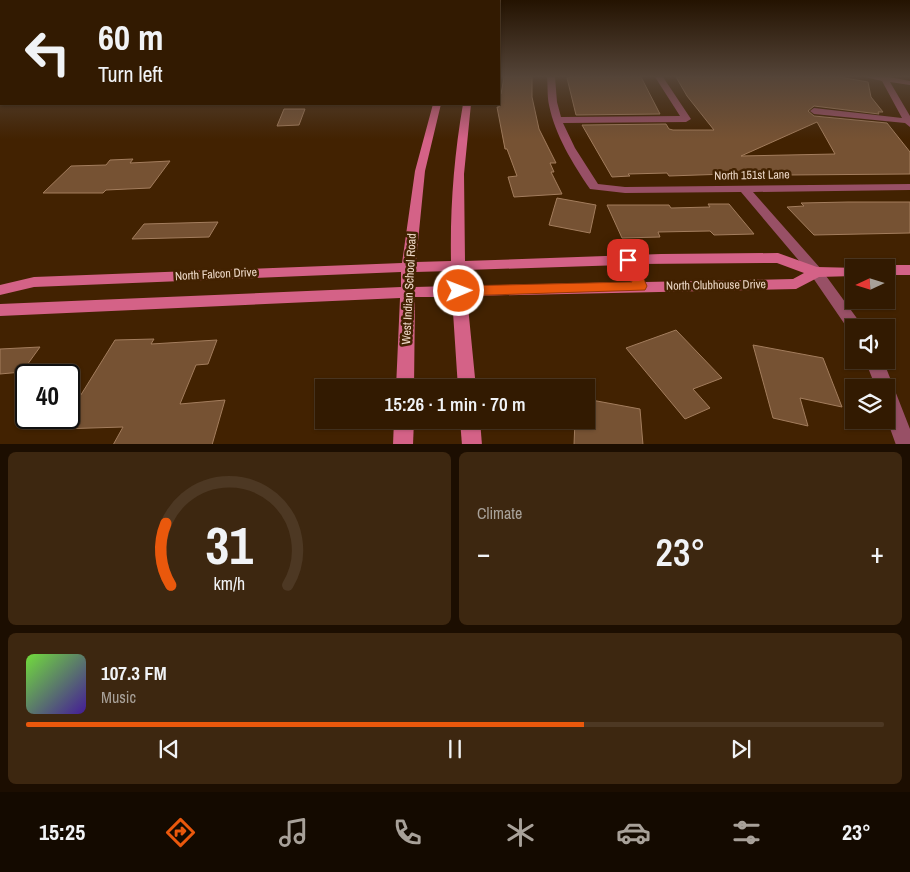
<!DOCTYPE html>
<html lang="en">
<head>
<meta charset="utf-8">
<style>
	body { margin:0; font-family:"Archivo Narrow",sans-serif; background:#3d2710; color:#f1f3f6; height:100vh; display:flex; flex-direction:column; font-size:19px; white-space:nowrap }
	* { box-sizing:border-box; margin:0 }
	p { font-size:16px; color:#a8a199 }
	.icon { flex:none; width:28px; height:28px; fill:none; stroke:currentColor; stroke-width:2; stroke-linecap:round; stroke-linejoin:round }
	.map { position:relative; height:444px; overflow:hidden }
	.side { display:flex; flex-direction:column; gap:8px; padding:8px; background:#1c0e01; flex:1 }
	.side>* { flex:none }
	.hud { position:absolute; left:0px; top:0px; width:500px; height:105px; box-shadow:0 1px 4px #0004,0 0 0 1px #4d3823; background:#321a01; color:#f1f3f6; overflow:hidden }
	.needle { width:32px; rotate:266deg }
	.controls { position:absolute; left:845px; top:259px; display:grid; gap:10px }
	.controls a { display:grid; place-items:center; width:50px; height:50px; border-radius:0px; background:#321a01; box-shadow:0 1px 4px #0004,0 0 0 1px #4d3823; font-size:25px }
	.speed { position:absolute; left:15px; top:364px; display:flex; gap:10px; font-size:25px; font-weight:700; text-align:center }
	.speed>* { display:grid; place-content:center; width:65px; height:65px; border-radius:50%; background:#321a01; box-shadow:0 1px 4px #0004,0 0 0 1px #4d3823; line-height:1 }
	.speed .limit { border:2px solid #111; border-radius:8px; background:#fff; color:#111 }
	.pin { position:absolute; display:grid; place-items:center; width:42px; height:42px; color:#fff; margin:-21px; border-radius:10px; box-shadow:0 2px 8px #0006 }
	.me { position:absolute; width:55px; margin:-28px; rotate:89deg; stroke-linejoin:round; filter:drop-shadow(0 0 4px #0008) }
	.turn { display:flex; align-items:center; gap:18px; height:105px; padding:0 15px; font-size:22px }
	.turn .icon { width:65px; height:65px; stroke-width:2.5 }
	.turn b { display:block; font-size:35px; line-height:42px }
	.big { font-size:38px; font-weight:600; line-height:1.1 }
	.side .tile { flex:1; display:flex; flex-direction:column; justify-content:center; gap:8px; min-width:0; padding:0 18px; border-radius:8px; background:#3d2710 }
	.side .dial { align-items:center; gap:0 }
	.dial svg { height:130px; overflow:visible; fill:none; stroke:#4d3823; stroke-width:7; stroke-linecap:round; text-anchor:middle }
	.dial text { fill:#f1f3f6; stroke:none }
	.song { display:flex; align-items:center; gap:15px }
	.cover { width:60px; height:60px; border-radius:8px; background:linear-gradient(135deg,hsl(100 70% 55%),hsl(260 70% 35%)) }
	.played { height:5px; border-radius:2px; background:linear-gradient(90deg,#ea580c 65%,#4d3823 65%) }
	.keys { display:flex; justify-content:space-around; direction:ltr }
	.heat { display:flex; justify-content:space-between; align-items:center; font-size:28px; direction:ltr }
	.side .tiles { flex:1; display:grid; gap:8px; grid-template-columns:1fr 1fr }
	.tile:last-child { grid-column:span 2 }
	.trip { position:absolute; left:315px; top:379px; width:280px; height:50px; border-radius:0px; background:#321a01; box-shadow:0 1px 4px #0004,0 0 0 1px #4d3823; font-weight:600; line-height:50px; text-align:center }
	.tab-bar { display:flex; height:80px; justify-content:space-around; align-items:center; background:#140a00; color:#a8a199 }
	.tab-bar .icon { width:35px; height:35px }
	.tab-bar .on { color:#ea580c }
	.tab-bar b { font-size:22px; color:#f1f3f6 }
	.map>svg:first-child { display:block }
	.building { fill:#765233; stroke:#a37d5d; fill-rule:evenodd }
	.lines { fill:none; stroke-linecap:round; stroke-linejoin:round }
	.street { fill:#985066; fill-rule:evenodd }
	.secondary { fill:#d46287; fill-rule:evenodd }
	.route { fill:#ea580c; stroke:#983908 }
	.labels { text-anchor:middle; stroke-width:5; stroke-linejoin:round; paint-order:stroke }
	.street-label { font-size:12px; fill:#eed9c8; stroke:#422201 }
</style>
</head>
<body>
<div class="map">
<svg width="910" height="445" viewBox="0 0 910 445">
	<rect width="100%" height="100%" fill="#422201"/>
	<g class="building">
		<polygon points="504,77 532,77 532,97 539,129 556,163 550,163 554,172 551,172 562,194 514,197 508,177 517,176 507,149 505,149 497,107 499,107 499,94 501,94"/>
		<polygon points="571,77 641,77 660,114 576,115 567,78"/>
		<path d="M676,77h163l29,5 3,15 12,15h-5l1,2 -65,-8 -6,5 6,5 73,7 23,29v22l-122,1 -3,-3 -116,4 -2,-3 -39,1 2,2 -18,1 -30,-52 84,-1 3,5 4,1h41l-27,-34zM817,122l18,32 -94,2z"/>
		<polygon points="284,109 305,109 299,125 277,126"/>
		<polygon points="133,159 130,163 170,161 150,188 106,190 103,193 43,193 71,166 106,165 110,160"/>
		<polygon points="557,198 596,205 590,233 549,225"/>
		<polygon points="848,202 910,202 910,233 814,235 787,207 804,206 801,203"/>
		<polygon points="708,204 729,204 754,234 714,235 710,231 658,232 660,237 622,238 607,205 669,205 671,208 710,207"/>
		<polygon points="218,222 209,237 132,239 144,224"/>
		<polygon points="676,330 722,378 693,389 710,408 685,419 626,348"/>
		<polygon points="154,339 151,344 217,340 208,364 196,365 180,404 225,400 212,445 113,445 123,427 59,429 66,418 69,418 69,414 115,340"/>
		<polygon points="753,345 823,358 842,407 800,398 808,426 773,418"/>
		<polygon points="40,347 22,372 0,374 0,349"/>
		<polygon points="586,399 640,409 643,445 574,445 575,420 586,420"/>
	</g>
	<g class="lines">
		<g class="street">
			<path d="M547,77h8l2,25 4,15 119,-1 -25,-39h8l28,42 -5,3 -123,1 12,25 23,36 27,3 285,-3v6l-157,2 68,77 43,59h-10v5l-4,-1 -39,-57 -70,-83 -116,1 -35,-4c-17,-25 -35,-54 -41,-84 -2,-9 -1,-19 -2,-28z"/>
			<polygon points="865,77 889,77 910,81 910,85 890,82 910,116 910,127 905,123 814,114 810,111 814,108 902,118 882,81"/>
			<polygon points="865,360 883,360 910,429 910,445 896,445 886,417 886,388 876,388"/>
		</g>
		<g class="secondary">
			<path d="M433,104h8l-16,67 -9,91 35,-1c-1,-53 3,-105 12,-157h8l-7,70 1,87 196,-7 117,-1 39,14 42,1h-5v8l-35,1 -23,12 -329,7 9,92h-18l-6,-91h-37l-1,91h-18l4,-90 -400,18v-12l401,-17v-15l-367,15 -34,8v-10l34,-8 368,-14 13,-92zM777,263l27,10 -11,6 -148,3 -8,-18zM623,265l8,17 -164,4 -1,-16zM452,271v15l-37,1v-15z"/>
			<polygon points="886,265 910,265 910,275 886,275 886,268 880,268"/>
			<polygon points="394,420 414,420 413,445 393,445"/>
			<polygon points="460,420 480,420 482,445 462,445"/>
		</g>
	</g>
	<linearGradient id="sky" x2="0" y2="1"><stop stop-color="#241301"/><stop offset="0.55" stop-color="#544438"/><stop offset="1" stop-color="#544438" stop-opacity="0"/></linearGradient>
	<rect width="910" height="139" fill="url(#sky)"/>
	<polygon class="route" points="628,256 635,260 647,286 645,290 459,296 454,294 452,291 454,287 459,286 632,282 622,260"/>
	<g class="labels">
		<g class="street-label">
			<text transform="translate(752 175) rotate(-1)" y="4">North 151st Lane</text>
			<text transform="translate(216 274) rotate(-3)" y="4">North Falcon Drive</text>
			<text transform="translate(716 285) rotate(-1)" y="4">North Clubhouse Drive</text>
			<text transform="translate(409 289) rotate(-87)" y="4">West Indian School Road</text>
		</g>
	</g>
</svg>
<div class="controls">
<a><svg class="needle" viewBox="-14 -14 28 28"><path d="M0-13l5 13h-10z" fill="#e53935"/><path d="M0 13l5-13h-10z" fill="#a8a199"/></svg></a>
<a><svg class="icon" aria-label="sound" viewBox="0 0 24 24"><path d="M4 9h4l5-4v14l-5-4H4zM17 9q2 3 0 6"/></svg></a>
<a><svg class="icon" aria-label="layers" viewBox="0 0 24 24"><path d="M12 4l9 5-9 5-9-5zM3 14l9 5 9-5"/></svg></a>
</div>
<div class="speed"><div class="limit">40</div></div>
<div class="pin" style="left:628px;top:260px;background:#d93025"><svg class="icon" aria-label="arrive" viewBox="0 0 24 24"><path d="M6 21V4h12l-3 4 3 4H6"/></svg></div>
<svg class="me" style="left:459px;top:291px" viewBox="-20 -20 40 40"><circle r="17" fill="#ea580c" stroke="#fff" stroke-width="3"/><path d="M0-11L8 9 0 5-8 9z" fill="#fff"/></svg>
<div class="trip">15:26 · 1 min · 70 m</div>
<div class="hud">
<div class="turn"><svg class="icon" aria-label="left" viewBox="0 0 24 24"><path d="M17 20v-9H6M10 6l-5 5 5 5"/></svg><div><b>60 m</b>Turn left</div></div>
</div>
</div>
<section class="side">
<div class="tiles">
<div class="tile dial"><svg viewBox="0 0 100 80">
<path d="M14 69A42 42 0 1 1 86 69"/>
<path d="M14 69A42 42 0 0 1 11 31" stroke="#ea580c"/>
<text x="50" y="56" font-size="32" font-weight="700">31</text>
<text x="50" y="72" font-size="11">km/h</text>
</svg></div>
<div class="tile"><p>Climate</p>
<div class="heat"><a>−</a><b class="big">23°</b><a>+</a></div>
</div>
<div class="tile">
<div class="song"><i class="cover"></i><div><b>107.3 FM</b><p>Music</p></div></div>
<div class="played"></div>
<div class="keys"><svg class="icon" aria-label="previous" viewBox="0 0 24 24"><path d="M18 5L8 12l10 7zM5 5v14"/></svg><svg class="icon" aria-label="pause" viewBox="0 0 24 24"><path d="M8 5v14M16 5v14"/></svg><svg class="icon" aria-label="next" viewBox="0 0 24 24"><path d="M6 5l10 7-10 7zM19 5v14"/></svg></div>
</div>
</div>
</section>
<nav class="tab-bar">
<b>15:25</b>
<svg class="icon on" aria-label="directions" viewBox="0 0 24 24"><path d="M12 3l9 9-9 9-9-9zM9 14v-3h6M13 9l2 2-2 2"/></svg>
<svg class="icon" aria-label="music" viewBox="0 0 24 24"><path d="M9 18V5l10-2v13"/><circle cx="6" cy="18" r="3"/><circle cx="16" cy="16" r="3"/></svg>
<svg class="icon" aria-label="phone" viewBox="0 0 24 24"><path d="M5 4h4l2 5-3 2q2 4 5 5l2-3 5 2v4C11 20 4 13 5 4z"/></svg>
<svg class="icon" aria-label="climate" viewBox="0 0 24 24"><path d="M12 3v18M4 7l16 10M4 17L20 7"/></svg>
<svg class="icon" aria-label="car" viewBox="0 0 24 24"><path d="M5 17H2v-5l4-1 3-4h7l3 4 3 1v5h-3M9 17h6M6 11h13"/><circle cx="7" cy="17" r="2"/><circle cx="17" cy="17" r="2"/></svg>
<svg class="icon" aria-label="filters" viewBox="0 0 24 24"><path d="M4 7h16M4 17h16"/><circle cx="9" cy="7" r="2"/><circle cx="15" cy="17" r="2"/></svg>
<b>23°</b>
</nav>
</body>
</html>
